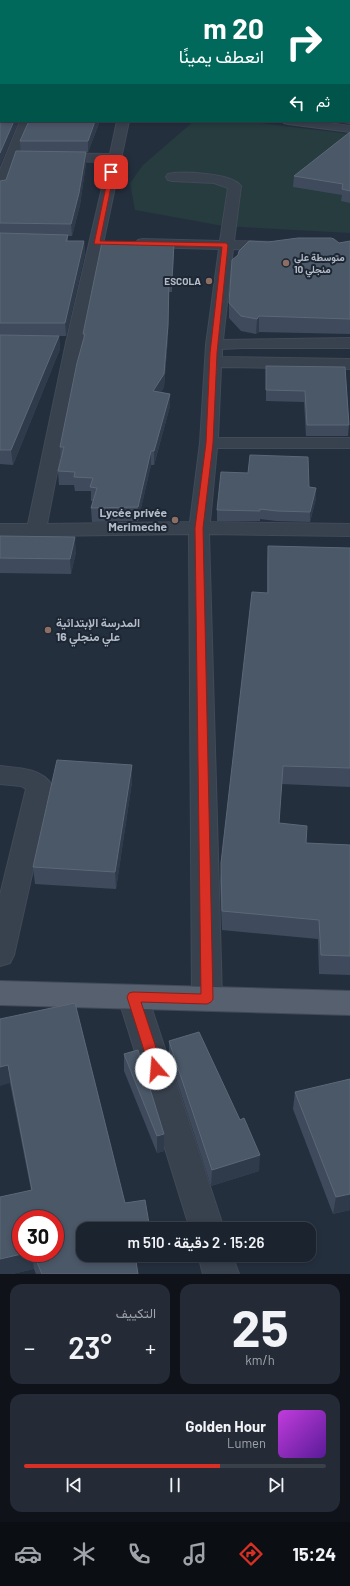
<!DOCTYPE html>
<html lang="ar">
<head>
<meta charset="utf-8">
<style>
	body { margin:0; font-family:Barlow,Vazirmatn,sans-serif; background:#242b36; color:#f1f3f6; direction:rtl; height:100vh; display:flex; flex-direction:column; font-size:15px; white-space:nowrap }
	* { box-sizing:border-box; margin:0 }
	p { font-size:13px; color:#a0a4aa }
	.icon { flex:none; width:22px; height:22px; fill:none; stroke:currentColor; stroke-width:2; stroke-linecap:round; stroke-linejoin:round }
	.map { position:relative; height:1274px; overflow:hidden; direction:ltr }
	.details { display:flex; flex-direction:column; gap:10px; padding:10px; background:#0f1319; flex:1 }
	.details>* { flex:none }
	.top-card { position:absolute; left:0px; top:0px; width:350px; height:122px; box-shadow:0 2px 6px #0003,0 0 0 1px #39404a; direction:rtl; background:#00695c; color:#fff; overflow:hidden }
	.speed { position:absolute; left:12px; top:1210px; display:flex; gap:8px; font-size:20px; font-weight:700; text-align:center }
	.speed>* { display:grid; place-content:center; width:52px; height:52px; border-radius:50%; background:#1b232e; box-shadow:0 2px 6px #0003,0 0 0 1px #39404a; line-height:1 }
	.speed .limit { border:6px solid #d22; background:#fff; color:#111 }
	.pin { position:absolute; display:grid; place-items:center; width:34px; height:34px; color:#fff; margin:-17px; border-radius:8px; box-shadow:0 2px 6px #0006 }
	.me { position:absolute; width:44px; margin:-22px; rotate:342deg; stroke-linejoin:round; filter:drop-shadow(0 0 3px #0008) }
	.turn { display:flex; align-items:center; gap:14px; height:84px; padding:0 20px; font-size:18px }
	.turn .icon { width:52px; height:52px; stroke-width:2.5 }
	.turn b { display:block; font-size:28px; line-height:34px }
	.then { display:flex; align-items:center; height:38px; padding:0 20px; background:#0003; gap:8px; font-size:15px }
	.big { font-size:30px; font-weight:600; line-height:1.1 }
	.details .tile { flex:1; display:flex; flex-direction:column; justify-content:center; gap:6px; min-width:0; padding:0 14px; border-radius:12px; background:#242b36 }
	.details .dial { align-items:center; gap:0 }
	.dial b { font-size:52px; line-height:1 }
	.song { display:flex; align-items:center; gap:12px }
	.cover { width:48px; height:48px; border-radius:6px; background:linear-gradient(135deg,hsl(290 70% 55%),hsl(270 70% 35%)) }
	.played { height:4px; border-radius:2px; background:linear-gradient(90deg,#d93025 65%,#39404a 65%) }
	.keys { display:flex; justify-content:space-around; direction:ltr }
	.heat { display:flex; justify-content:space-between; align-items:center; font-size:22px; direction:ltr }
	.details .tiles { flex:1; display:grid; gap:10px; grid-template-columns:1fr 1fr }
	.tile:last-child { grid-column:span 2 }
	.trip { position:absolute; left:76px; top:1222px; width:240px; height:40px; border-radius:12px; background:#1b232e; box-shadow:0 2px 6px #0003,0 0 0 1px #39404a; font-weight:600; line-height:40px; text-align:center; direction:rtl }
	.dock { display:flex; height:64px; justify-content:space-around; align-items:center; background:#0b0e12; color:#a0a4aa }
	.dock .icon { width:28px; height:28px }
	.dock .selected { color:#d93025 }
	.dock b { font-size:18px; color:#f1f3f6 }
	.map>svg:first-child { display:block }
	.green { fill:#263c3f }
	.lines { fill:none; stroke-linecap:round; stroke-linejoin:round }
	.minor-casing { stroke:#414a57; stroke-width:2 }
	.major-casing { stroke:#414a57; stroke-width:2 }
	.minor { fill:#38414e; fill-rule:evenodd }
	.major { fill:#56606e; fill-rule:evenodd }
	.wall { fill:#3f4b5c; fill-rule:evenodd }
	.shaded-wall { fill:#2f3b4b }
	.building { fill:#4b5868; stroke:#5c6777 }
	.route { fill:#d93025; stroke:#8d1f18 }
	.education-dot { fill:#8d6e63; stroke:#1d2633; stroke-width:1.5 }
	.labels { text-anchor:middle; stroke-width:4; stroke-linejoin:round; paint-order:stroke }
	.far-poi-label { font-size:10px; font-weight:bold; fill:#b4bcc9; stroke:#1d2633; text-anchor:start }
	.poi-label { font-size:12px; font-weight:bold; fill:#b4bcc9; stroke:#1d2633; text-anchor:end }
</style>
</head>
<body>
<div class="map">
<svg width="350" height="1274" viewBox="0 0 350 1274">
	<rect width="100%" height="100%" fill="#242f3e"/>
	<polygon class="green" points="194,121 243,121 350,134 350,233 223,226 135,210 130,183 143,165"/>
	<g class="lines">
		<g class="minor-casing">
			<g id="minor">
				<rect x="5" y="0" width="8" height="1"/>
				<rect x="182" y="0" width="10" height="1"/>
				<path d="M20,121h12l-13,32 91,1 7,-33h12l-47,222 -35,181 143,-2 10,-79 6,-98 13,-96 -76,-2 -5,-1 -2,-3 2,-3 5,-1 77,2 8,-53 -14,-5 -42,-2 -4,-1 -2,-3 2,-3c14,-3 64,-1 73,12l-7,55 41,1 5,1 2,3 -2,3 -5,1 -42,-1 -10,91 127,-2v10h-108l-20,1v8l128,2v10l-129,-2 -3,71h132v10h-133l-7,74 140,2v12l-141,-2 13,465 -5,9 -10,3 -10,-3 -5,-9 -3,-465 -147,2 -6,1 -36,-1v-12h28l38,-181 42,-181 -92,-2 -10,28 -1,3 -5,1v-22z"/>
				<polygon points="282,121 315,121 350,126 350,132 288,124 284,123"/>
				<path d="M0,766c18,2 41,2 52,19l-38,170 -4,8 -10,3v-71l26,-106 -5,-3 -21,-2z"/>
				<polygon points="133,985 143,988 148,997 224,1229 190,1229 118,997 123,988"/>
				<polygon points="198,1255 232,1255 239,1274 203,1274"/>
			</g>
		</g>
		<g class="major-casing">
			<g id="major">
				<rect x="0" y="12" width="1" height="6"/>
				<polygon points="0,28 1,28 0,35"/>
				<polygon points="0,981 350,991 350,1015 0,1005"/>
			</g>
		</g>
		<use href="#minor" class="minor"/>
		<use href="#major" class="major"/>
	</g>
	<g class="wall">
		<polygon points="41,0 159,0 157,1 41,1"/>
		<polygon points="349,1 350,22 350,124 326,121 349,121"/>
		<polygon points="100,121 88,152 86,152 86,163 80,205 72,236 68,236 68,241 84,241 85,253 66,336 59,336 60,349 13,465 0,464 0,181 6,180 21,151 20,141"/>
		<polygon points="350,132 350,203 341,201 342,195 293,187 294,176"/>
		<polygon points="350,241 350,334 259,332 256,334 241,331 229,318 229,303 339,243"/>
		<polygon points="174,243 172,292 169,292 168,337 164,387 161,392 170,394 170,406 154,465 151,465 138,521 92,522 91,508 93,501 91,501 91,491 75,491 74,485 59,485 58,471 61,458 60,447 84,340 83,334"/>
		<polygon points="266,366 345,367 349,425 348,436 306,436 304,402 266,401"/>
		<polygon points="309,487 316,488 316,498 310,522 276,521 260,519 260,521 217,521 217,510"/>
		<polygon points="0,536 76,552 71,574 0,573"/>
		<polygon points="268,546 350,548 350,787 282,784 279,823 306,843 350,845 350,975 319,974 318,939 222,930 220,882 221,863 267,593 267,563"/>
		<polygon points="132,765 132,782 116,889 35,884 33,867"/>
		<path d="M0,1019l83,236h63l-10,5 2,14h-102l-2,-5 -22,5h-12l31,-84 -21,-107zM21,1219l34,34h-34z"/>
		<polygon points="169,1041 259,1171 211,1186 169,1057"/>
		<polygon points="124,1054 164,1151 157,1153 124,1071"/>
		<polygon points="350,1079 350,1210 333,1214 293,1109 295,1092"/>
	</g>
	<g class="shaded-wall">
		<polygon points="145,0 159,0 157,1 144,1"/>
		<polygon points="349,14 350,14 350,22 349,23"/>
		<polygon points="349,30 350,30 350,38 349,39"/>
		<polygon points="0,79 1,79 1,89 0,90"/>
		<polygon points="14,121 19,121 0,166 0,153"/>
		<polygon points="95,121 100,121 88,152 88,141"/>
		<polygon points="86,152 86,163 80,205 72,236 71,224"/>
		<polygon points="84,241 85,253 66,336 65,323"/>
		<polygon points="174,243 174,254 172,292 172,280"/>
		<polygon points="169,292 168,337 164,387 153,404 153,391"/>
		<polygon points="259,316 259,332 256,334 257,319"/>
		<polygon points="59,336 60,349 13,465 11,450"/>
		<polygon points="170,394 170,406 154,465 154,451"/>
		<polygon points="151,451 151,465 138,521 138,507"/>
		<polygon points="316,488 316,498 310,522 310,512"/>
		<polygon points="75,537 76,552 71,574 70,559"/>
		<polygon points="132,765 132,782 116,889 115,872"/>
		<polygon points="8,1065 10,1083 0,1086 0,1067"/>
		<polygon points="164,1134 164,1151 157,1153 157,1136"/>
		<polygon points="260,1155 259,1171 211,1186 212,1170"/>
		<polygon points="350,1194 350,1210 333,1214 336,1197"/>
		<polygon points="26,1253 32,1253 34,1269 12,1274 0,1274 0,1259"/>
		<polygon points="134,1255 146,1255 134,1260"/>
	</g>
	<g class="building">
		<polygon points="114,0 145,0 144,1 124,1"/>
		<polygon points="187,0 248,0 247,1 253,0 350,0 350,14 349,14 349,1 186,1"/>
		<rect x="349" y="22" width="1" height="8"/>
		<polygon points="350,38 350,54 349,54 349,39"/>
		<polygon points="349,58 350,62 350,82 349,82"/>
		<polygon points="1,59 1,79 0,79 0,60"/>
		<polygon points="1,86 1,121 14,121 0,153 0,87"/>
		<polygon points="349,86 350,89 350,114 349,114"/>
		<polygon points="29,121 95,121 88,141 20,141"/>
		<polygon points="350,132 350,191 342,189 343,184 294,176"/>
		<polygon points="16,151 86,152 79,193 71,224 0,223 0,181 6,180"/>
		<polygon points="0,233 68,235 66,241 84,241 65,323 0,323"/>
		<polygon points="298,238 331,238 334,239 339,243 350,241 350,319 259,316 257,319 241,316 229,303 232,260 238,255 239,251 249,241 268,242"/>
		<polygon points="102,242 174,243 172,280 169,280 168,325 164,374 153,391 170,394 154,451 151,451 138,507 91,508 97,488 90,487 93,478 74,477 75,472 58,471 64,447 60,447 77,363 85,334 83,334"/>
		<polygon points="0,335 59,336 11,450 0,450"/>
		<polygon points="266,366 345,367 349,425 307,425 305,391 266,390"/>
		<polygon points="250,455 308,457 309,487 316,488 310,512 277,511 260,509 260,511 217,510 221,472 248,473"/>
		<polygon points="0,536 75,537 70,559 0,558"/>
		<polygon points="268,546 350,548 350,768 283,766 279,823 307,826 306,843 350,845 350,956 321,955 319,920 222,911 221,863 252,592 268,593"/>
		<polygon points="57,760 132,765 115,872 33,867"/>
		<polygon points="75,1003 125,1203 145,1200 150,1229 83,1229 83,1255 135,1255 138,1274 42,1274 33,1253 55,1253 55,1219 21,1219 21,1253 26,1253 0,1259 0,1197 32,1190 8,1065 0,1067 0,1019"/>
		<polygon points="199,1032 240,1120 244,1118 260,1155 212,1170 169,1041"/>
		<polygon points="138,1050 164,1134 157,1136 124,1054"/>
		<polygon points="350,1079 350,1194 336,1197 295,1092"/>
	</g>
	<polygon class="route" points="111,170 114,172 100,241 226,243 228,245 217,353 213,443 203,528 213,999 211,1002 207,1004 141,1002 163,1069 161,1073 156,1075 152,1073 150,1069 127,997 129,993 133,992 201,994 195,528 206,443 210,353 222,247 94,244 109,172"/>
	<g class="education-dot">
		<circle cx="286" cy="263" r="4"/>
		<circle cx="209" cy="281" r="4"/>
		<circle cx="175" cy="520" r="4"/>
		<circle cx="48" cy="630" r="4"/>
	</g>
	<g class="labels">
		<g class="far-poi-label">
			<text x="294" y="261">متوسطة علي<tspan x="294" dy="12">منجلي 10</tspan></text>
			<text x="201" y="285" text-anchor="end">ESCOLA</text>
		</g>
		<g class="poi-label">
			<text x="167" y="517">Lycée privée<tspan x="167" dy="14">Merimeche</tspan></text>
			<text x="56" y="627" text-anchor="start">المدرسة الإبتدائية<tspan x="56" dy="14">علي منجلي 16</tspan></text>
		</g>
	</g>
</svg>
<div class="speed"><div class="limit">30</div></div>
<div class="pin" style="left:111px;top:172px;background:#d93025"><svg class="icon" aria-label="arrive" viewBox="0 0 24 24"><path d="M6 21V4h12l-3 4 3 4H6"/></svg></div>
<svg class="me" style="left:156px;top:1069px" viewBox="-20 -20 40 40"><circle r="19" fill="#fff"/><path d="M0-13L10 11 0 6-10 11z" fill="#d93025"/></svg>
<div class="trip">15:26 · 2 دقيقة · 510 m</div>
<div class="top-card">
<div class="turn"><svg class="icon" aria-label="right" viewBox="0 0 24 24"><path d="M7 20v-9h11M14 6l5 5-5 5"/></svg><div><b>20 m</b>انعطف يمينًا</div></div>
<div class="then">ثم<svg class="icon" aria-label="left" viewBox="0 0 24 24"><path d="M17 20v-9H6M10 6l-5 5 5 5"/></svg></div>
</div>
</div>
<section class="details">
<div class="tiles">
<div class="tile dial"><b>25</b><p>km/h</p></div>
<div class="tile"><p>التكييف</p>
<div class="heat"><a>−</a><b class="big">23°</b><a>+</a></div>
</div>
<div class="tile">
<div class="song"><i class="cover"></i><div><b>Golden Hour</b><p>Lumen</p></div></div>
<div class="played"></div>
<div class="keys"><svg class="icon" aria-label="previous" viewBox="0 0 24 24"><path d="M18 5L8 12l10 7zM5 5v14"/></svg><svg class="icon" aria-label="pause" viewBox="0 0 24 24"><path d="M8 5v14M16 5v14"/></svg><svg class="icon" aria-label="next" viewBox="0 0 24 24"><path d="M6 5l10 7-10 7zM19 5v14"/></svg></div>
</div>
</div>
</section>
<nav class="dock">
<b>15:24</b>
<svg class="icon selected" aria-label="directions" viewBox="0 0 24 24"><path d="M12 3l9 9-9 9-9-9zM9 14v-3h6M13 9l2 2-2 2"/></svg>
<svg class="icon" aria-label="music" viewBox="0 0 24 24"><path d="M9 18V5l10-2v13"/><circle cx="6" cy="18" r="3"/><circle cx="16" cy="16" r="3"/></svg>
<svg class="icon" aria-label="phone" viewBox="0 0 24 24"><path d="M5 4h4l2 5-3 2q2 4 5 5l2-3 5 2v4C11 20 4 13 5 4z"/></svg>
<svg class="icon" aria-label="climate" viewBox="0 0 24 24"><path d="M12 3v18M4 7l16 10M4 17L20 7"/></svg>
<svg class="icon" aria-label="car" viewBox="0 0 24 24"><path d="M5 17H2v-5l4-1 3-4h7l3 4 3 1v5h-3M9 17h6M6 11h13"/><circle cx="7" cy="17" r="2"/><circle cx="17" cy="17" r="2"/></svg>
</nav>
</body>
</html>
